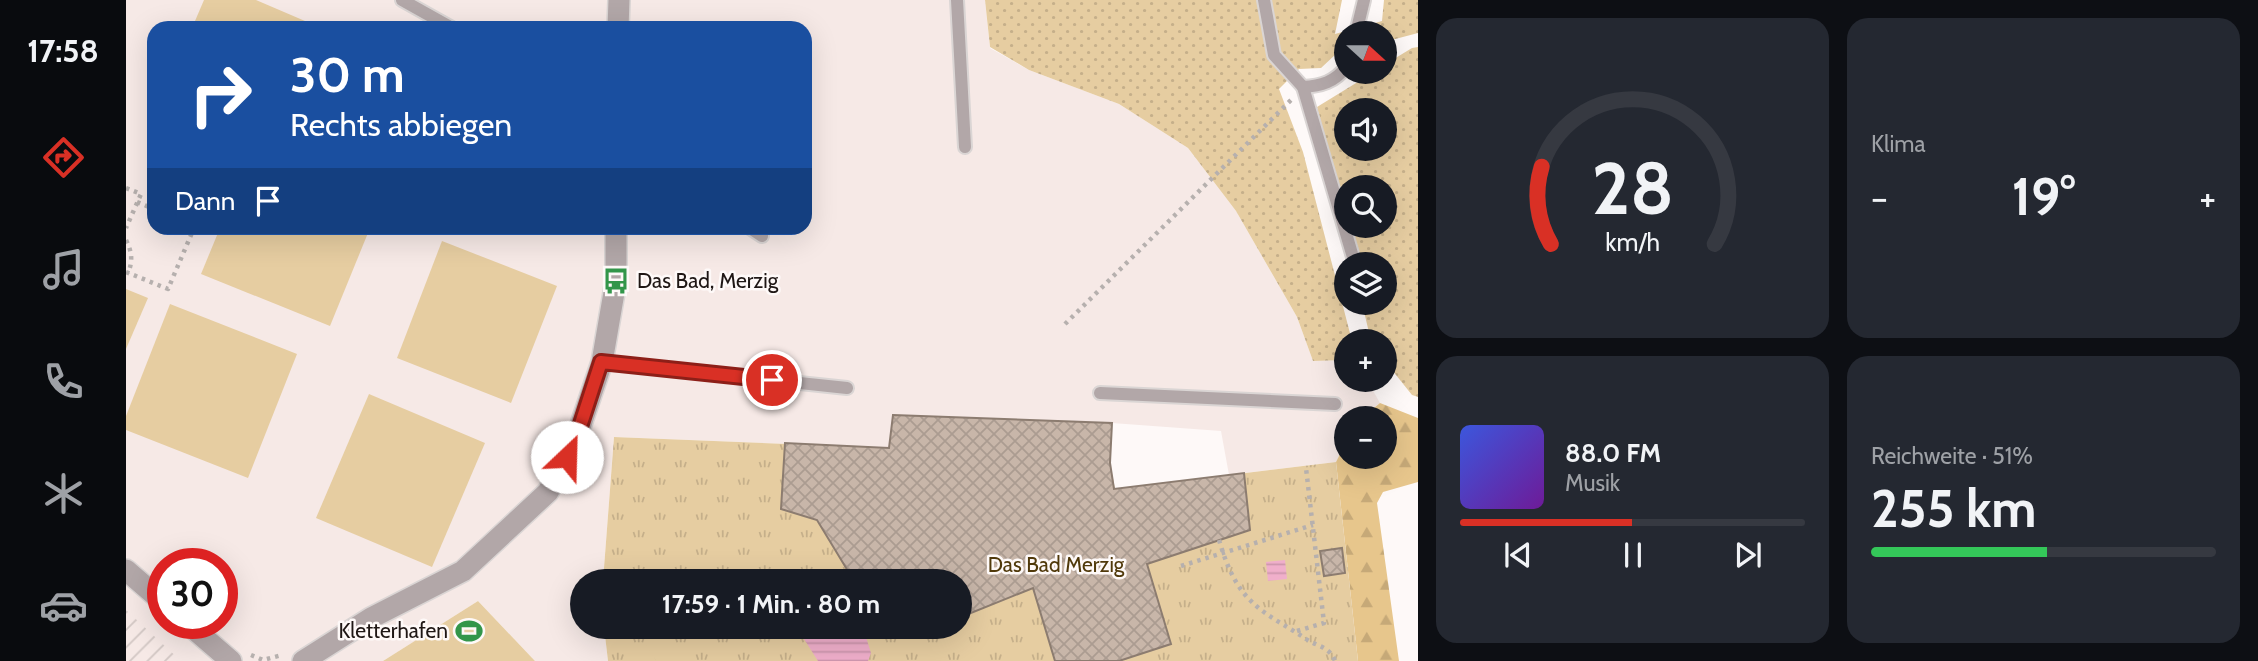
<!DOCTYPE html>
<html lang="de">
<head>
<meta charset="utf-8">
<style>
	body { margin:0; font-family:Cabin,sans-serif; background:#242831; color:#f1f3f6; height:100vh; display:flex; flex-direction:column; font-size:26px; white-space:nowrap }
	* { box-sizing:border-box; margin:0 }
	p { font-size:23px; color:#9ea1a6 }
	.icon { flex:none; width:38px; height:38px; fill:none; stroke:currentColor; stroke-width:2; stroke-linecap:round; stroke-linejoin:round }
	.map { position:relative; flex:1; overflow:hidden }
	.panel { display:flex; flex-direction:column; gap:18px; padding:18px; background:#0d0f14; width:840px }
	.panel>* { flex:none }
	.banner { position:absolute; left:21px; top:21px; width:665px; height:214px; border-radius:21px; box-shadow:0 7px 28px #0002; background:#1a4fa0; color:#fff; overflow:hidden }
	.needle { width:46px; rotate:111deg }
	.fabs { position:absolute; left:1208px; top:21px; display:grid; gap:14px }
	.fabs a { display:grid; place-items:center; width:63px; height:63px; border-radius:50%; background:#171b24; box-shadow:0 7px 28px #0002; font-size:35px }
	.speed { position:absolute; left:21px; top:548px; display:flex; gap:14px; font-size:35px; font-weight:700; text-align:center }
	.speed>* { display:grid; place-content:center; width:91px; height:91px; border-radius:50%; background:#171b24; box-shadow:0 7px 28px #0002; line-height:1 }
	.speed .limit { border:10px solid #d22; background:#fff; color:#111 }
	.pin { position:absolute; display:grid; place-items:center; width:60px; height:60px; color:#fff; margin:-30px; border:4px solid #fff; border-radius:50%; box-shadow:0 2px 7px #0007 }
	.me { position:absolute; width:77px; margin:-38px; rotate:24deg; stroke-linejoin:round; filter:drop-shadow(0 0 5px #0008) }
	.turn { display:flex; align-items:center; gap:24px; height:147px; padding:0 28px; font-size:32px }
	.turn .icon { width:91px; height:91px; stroke-width:2.5 }
	.turn b { display:block; font-size:49px; line-height:60px }
	.then { display:flex; align-items:center; height:66px; padding:0 28px; background:#0003; gap:14px; font-size:26px }
	.big { font-size:52px; font-weight:700; line-height:1.1 }
	.panel .widget { flex:1; display:flex; flex-direction:column; justify-content:center; gap:10px; min-width:0; padding:0 24px; border-radius:21px; background:#242831 }
	.panel .dial { align-items:center; gap:0 }
	.dial svg { height:182px; overflow:visible; fill:none; stroke:#363941; stroke-width:7; stroke-linecap:round; text-anchor:middle }
	.dial text { fill:#f1f3f6; stroke:none }
	.song { display:flex; align-items:center; gap:21px }
	.cover { width:84px; height:84px; border-radius:10px; background:linear-gradient(135deg,hsl(230 70% 55%),hsl(280 70% 35%)) }
	.played { height:7px; border-radius:4px; background:linear-gradient(90deg,#d93025 50%,#363941 50%) }
	.keys { display:flex; justify-content:space-around; direction:ltr }
	.heat { display:flex; justify-content:space-between; align-items:center; font-size:38px; direction:ltr }
	.charge { height:10px; border-radius:5px; background:linear-gradient(90deg,#34c759 51%,#363941 0) }
	.panel .tiles { flex:1; display:grid; gap:18px; grid-template-columns:repeat(2,1fr) }
	.trip { position:absolute; left:444px; top:569px; width:402px; height:70px; border-radius:35px; background:#171b24; box-shadow:0 7px 28px #0002; font-weight:700; line-height:70px; text-align:center }
	main { display:flex; flex:1; min-height:0 }
	.tabs { display:flex; flex-direction:column; width:126px; justify-content:space-around; align-items:center; background:#090b0e; color:#9ea1a6 }
	.tabs .icon { width:49px; height:49px }
	.tabs .active { color:#d93025 }
	.tabs b { font-size:32px; color:#f1f3f6 }
	.map>svg:first-child { display:block }
	.built { fill:#f6e9e6; fill-rule:evenodd }
	.industrial { fill:url(#industrial-furrows) }
	.grass { fill:url(#grass-dots); fill-rule:evenodd }
	.forest { fill:url(#forest-firs) }
	.park { fill:url(#park-tufts) }
	.pitch { fill:#e6cda1 }
	.water { fill:url(#water-rules) }
	.building { fill:url(#building-cross-hatch); stroke:#8c7c70; stroke-width:2 }
	.lines { fill:none; stroke-linecap:round; stroke-linejoin:round }
	.lane-casing { stroke:#dad5d4; stroke-width:16 }
	.street-casing { stroke:#dad5d4; stroke-width:24 }
	.path { stroke:#b6b0ae; stroke-width:4.5; stroke-dasharray:3.5 5; stroke-linecap:butt }
	.lane { stroke:#b2a7a8; stroke-width:12 }
	.street { stroke:#b2a7a8; stroke-width:21 }
	.route-casing { stroke:#8d1f18; stroke-width:18 }
	.route { stroke:#d93025; stroke-width:12 }
	.labels { text-anchor:middle; stroke-width:5; stroke-linejoin:round; paint-order:stroke }
	.poi-label { font-size:21px; fill:#1f1715; stroke:#fef9f8; text-anchor:start }
	.park-label { font-size:21px; fill:#50390a; stroke:#fef9f8 }
</style>
</head>
<body>
<main>
<nav class="tabs">
<b>17:58</b>
<svg class="icon active" aria-label="directions" viewBox="0 0 24 24"><path d="M12 3l9 9-9 9-9-9zM9 14v-3h6M13 9l2 2-2 2"/></svg>
<svg class="icon" aria-label="music" viewBox="0 0 24 24"><path d="M9 18V5l10-2v13"/><circle cx="6" cy="18" r="3"/><circle cx="16" cy="16" r="3"/></svg>
<svg class="icon" aria-label="phone" viewBox="0 0 24 24"><path d="M5 4h4l2 5-3 2q2 4 5 5l2-3 5 2v4C11 20 4 13 5 4z"/></svg>
<svg class="icon" aria-label="climate" viewBox="0 0 24 24"><path d="M12 3v18M4 7l16 10M4 17L20 7"/></svg>
<svg class="icon" aria-label="car" viewBox="0 0 24 24"><path d="M5 17H2v-5l4-1 3-4h7l3 4 3 1v5h-3M9 17h6M6 11h13"/><circle cx="7" cy="17" r="2"/><circle cx="17" cy="17" r="2"/></svg>
</nav>
<div class="map">
<svg width="1292" height="661" viewBox="0 0 1292 661">
	<defs>
		<pattern id="industrial-furrows" width="10" height="10" patternUnits="userSpaceOnUse" patternTransform="scale(1.75)"><rect width="10" height="10" fill="#f6e9e6"/><path d="M-1 1l2-2M0 10L10 0M9 11l2-2" fill="none" stroke="#d2c7c4"/></pattern>
		<pattern id="grass-dots" width="8" height="8" patternUnits="userSpaceOnUse" patternTransform="scale(1.75)"><rect width="8" height="8" fill="#e6cda1"/><path d="M2 2h.1M6 6h.1" fill="none" stroke="#c5af8a" stroke-width="1.8" stroke-linecap="round"/></pattern>
		<pattern id="forest-firs" width="22" height="20" patternUnits="userSpaceOnUse" patternTransform="scale(1.75)"><rect width="22" height="20" fill="#e7c68c"/><path d="M5 1l3.5 6h-7zM16 11l3.5 6h-7z" fill="#c6a978"/></pattern>
		<pattern id="park-tufts" width="24" height="20" patternUnits="userSpaceOnUse" patternTransform="scale(1.75)"><rect width="24" height="20" fill="#e6cda1"/><path d="M3 7l-1-3M5 7V3M7 7l1-3M15 17l-1-3M17 17v-4M19 17l1-3" fill="none" stroke="#c5af8a"/></pattern>
		<pattern id="water-rules" width="6" height="5" patternUnits="userSpaceOnUse" patternTransform="scale(1.75)"><rect width="6" height="5" fill="#f0afcb"/><path d="M0 2.5h6" fill="none" stroke="#cd96ad"/></pattern>
		<pattern id="building-cross-hatch" width="8" height="8" patternUnits="userSpaceOnUse" patternTransform="scale(1.75)"><rect width="8" height="8" fill="#c8b6a9"/><path d="M0 0l8 8M0 8l8-8" fill="none" stroke="#ab9c91"/></pattern>
	</defs>
	<rect width="100%" height="100%" fill="#fef9f8"/>
	<path class="built" d="M0,0h859l5,48 39,22 90,34 69,44 48,63 61,106 16,44 33,-1v20h21l13,23 -18,15h-16v24l-10,20 -107,13 -8,-44 -109,-8 -219,-8 -4,33 -275,-11 -11,144h-20v45l21,1 4,34h-73l-57,-60 -95,60h-257zM28,28h651v200h-651zM37,564h59v59h-59z"/>
	<polygon class="industrial" points="0,610 55,661 0,661"/>
	<g class="grass">
		<polygon points="859,0 1216,0 1209,34 1256,21 1258,0 1292,0 1292,33 1258,42 1258,33 1220,33 1220,52 1210,54 1195,68 1173,69 1153,89 1177,152 1226,341 1220,341 1220,360 1187,361 1171,317 1110,211 1062,148 993,104 903,70 864,47"/>
		<path d="M1292,47v350l-6,-2 -28,-35v-19h-13l-9,-38h22v-39h-31l-36,-157 57,-35h10v-7l28,-17zM1220,110h38v39h-38zM1220,187h38v39h-38z"/>
	</g>
	<polygon class="forest" points="1254,403 1292,418 1292,482 1257,492 1251,503 1273,661 1232,661 1210,462 1220,442 1220,457 1258,457 1258,418 1236,418"/>
	<polygon class="park" points="767,415 986,423 984,463 989,489 1210,462 1232,661 482,661 478,627 835,626 835,581 477,581 488,437 763,448"/>
	<g class="pitch">
		<polygon points="78,0 130,0 186,24 184,28 66,28"/>
		<polygon points="94,228 244,228 204,326 75,274"/>
		<polygon points="316,241 431,286 385,403 271,358"/>
		<polygon points="0,289 22,298 0,349"/>
		<polygon points="44,304 171,354 122,478 0,430 0,416"/>
		<polygon points="243,394 359,443 306,567 190,518"/>
		<polygon points="352,601 409,661 257,661"/>
		<polygon points="539,627 540,627 562,661 530,661 518,641"/>
	</g>
	<g class="water">
		<polygon points="1159,560 1161,579 1142,581 1140,562"/>
		<polygon points="698,627 733,627 732,631 738,627 752,627 740,637 745,653 742,661 692,661 678,639"/>
	</g>
	<g class="building">
		<polygon points="767,415 986,423 984,463 988,489 1118,473 1124,530 1021,564 1045,644 993,661 929,661 907,588 835,617 835,581 728,581 691,520 655,509 659,443 763,448"/>
		<polygon points="1216,548 1219,573 1198,576 1194,551"/>
	</g>
	<g class="lines">
		<g class="lane-casing">
			<g id="lane">
				<polyline points="276,0 326,28"/>
				<polyline points="831,0 839,147"/>
				<path d="M1138,0l10,55 29,32c18,-1 32,-5 43,-20"/>
				<polyline points="1230,33 1238,0"/>
				<polyline points="1177,87 1229,264"/>
				<polyline points="624,228 636,236"/>
				<polyline points="476,362 721,388"/>
				<polyline points="974,393 1209,404"/>
			</g>
		</g>
		<g class="street-casing">
			<g id="street">
				<polyline points="492,28 493,0"/>
				<polyline points="0,570 37,602"/>
				<polyline points="61,623 105,661"/>
				<polyline points="177,661 245,618 337,571 422,492 450,439 476,362 490,281 490,228"/>
			</g>
		</g>
		<g class="path">
			<polyline points="0,188 15,194 0,228"/>
			<polyline points="11,202 28,209"/>
			<path d="M0,240c6,12 7,21 2,33"/>
			<polyline points="0,272 42,289 68,228"/>
			<polyline points="939,324 1165,100"/>
			<path d="M1093,540c7,23 15,45 33,62 15,15 37,25 54,37 12,8 23,7 29,22"/>
			<polyline points="1055,566 1187,525"/>
			<polyline points="1171,631 1198,623 1180,468"/>
			<polyline points="125,655 137,660 156,655"/>
		</g>
		<use href="#lane" class="lane"/>
		<use href="#street" class="street"/>
	</g>
	<g class="lines">
		<g class="route-casing">
			<polyline id="route" points="441,457 450,439 475,362 646,380"/>
		</g>
		<use href="#route" class="route"/>
	</g>
	<defs>
		<g id="bus-bare" transform="scale(2.1)"><path d="M-5-6H5V4H4V6H2V4H-2V6H-4V4H-5ZM-3.5-4V0h7V-4ZM-3.5 1.2v1.5H-2V1.2ZM2 1.2v1.5H3.5V1.2Z" fill="#33964a" stroke="#fef9f8" stroke-width="2.5" paint-order="stroke"/></g>
		<g id="stadium-bare" transform="scale(2.1)"><path d="M0-5a6.5 5 0 1 0 0 10a6.5 5 0 1 0 0-10ZM-3.5-1.8h7v3.6h-7Z" fill="#33964a" stroke="#fef9f8" stroke-width="2.5" paint-order="stroke"/></g>
	</defs>
	<g fill-rule="evenodd">
		<use href="#bus-bare" x="490" y="281"/>
		<use href="#stadium-bare" x="343" y="631"/>
	</g>
	<g class="labels">
		<g class="poi-label">
			<text x="511" y="288">Das Bad, Merzig</text>
			<text x="322" y="638" text-anchor="end">Kletterhafen</text>
		</g>
		<g class="park-label">
			<text x="930" y="572">Das Bad Merzig</text>
		</g>
	</g>
</svg>
<div class="fabs">
<a><svg class="needle" viewBox="-14 -14 28 28"><path d="M0-13l5 13h-10z" fill="#e53935"/><path d="M0 13l5-13h-10z" fill="#9ea1a6"/></svg></a>
<a><svg class="icon" aria-label="sound" viewBox="0 0 24 24"><path d="M4 9h4l5-4v14l-5-4H4zM17 9q2 3 0 6"/></svg></a>
<a><svg class="icon" aria-label="search" viewBox="0 0 24 24"><circle cx="10" cy="10" r="6"/><path d="M15 15l6 6"/></svg></a>
<a><svg class="icon" aria-label="layers" viewBox="0 0 24 24"><path d="M12 4l9 5-9 5-9-5zM3 14l9 5 9-5"/></svg></a>
<a>+</a>
<a>−</a>
</div>
<div class="speed"><div class="limit">30</div></div>
<div class="pin" style="left:646px;top:380px;background:#d93025"><svg class="icon" aria-label="arrive" viewBox="0 0 24 24"><path d="M6 21V4h12l-3 4 3 4H6"/></svg></div>
<svg class="me" style="left:441px;top:457px" viewBox="-20 -20 40 40"><circle r="19" fill="#fff"/><path d="M0-13L10 11 0 6-10 11z" fill="#d93025"/></svg>
<div class="trip">17:59 · 1 Min. · 80 m</div>
<div class="banner">
<div class="turn"><svg class="icon" aria-label="right" viewBox="0 0 24 24"><path d="M7 20v-9h11M14 6l5 5-5 5"/></svg><div><b>30 m</b>Rechts abbiegen</div></div>
<div class="then">Dann<svg class="icon" aria-label="arrive" viewBox="0 0 24 24"><path d="M6 21V4h12l-3 4 3 4H6"/></svg></div>
</div>
</div>
<section class="panel">
<div class="tiles">
<div class="widget dial"><svg viewBox="0 0 100 80">
<path d="M14 69A42 42 0 1 1 86 69"/>
<path d="M14 69A42 42 0 0 1 10 35" stroke="#d93025"/>
<text x="50" y="56" font-size="32" font-weight="700">28</text>
<text x="50" y="72" font-size="11">km/h</text>
</svg></div>
<div class="widget"><p>Klima</p>
<div class="heat"><a>−</a><b class="big">19°</b><a>+</a></div>
</div>
<div class="widget">
<div class="song"><i class="cover"></i><div><b>88.0 FM</b><p>Musik</p></div></div>
<div class="played"></div>
<div class="keys"><svg class="icon" aria-label="previous" viewBox="0 0 24 24"><path d="M18 5L8 12l10 7zM5 5v14"/></svg><svg class="icon" aria-label="pause" viewBox="0 0 24 24"><path d="M8 5v14M16 5v14"/></svg><svg class="icon" aria-label="next" viewBox="0 0 24 24"><path d="M6 5l10 7-10 7zM19 5v14"/></svg></div>
</div>
<div class="widget"><p>Reichweite · 51%</p><b class="big">255 km</b><div class="charge"></div></div>
</div>
</section>
</main>
</body>
</html>
